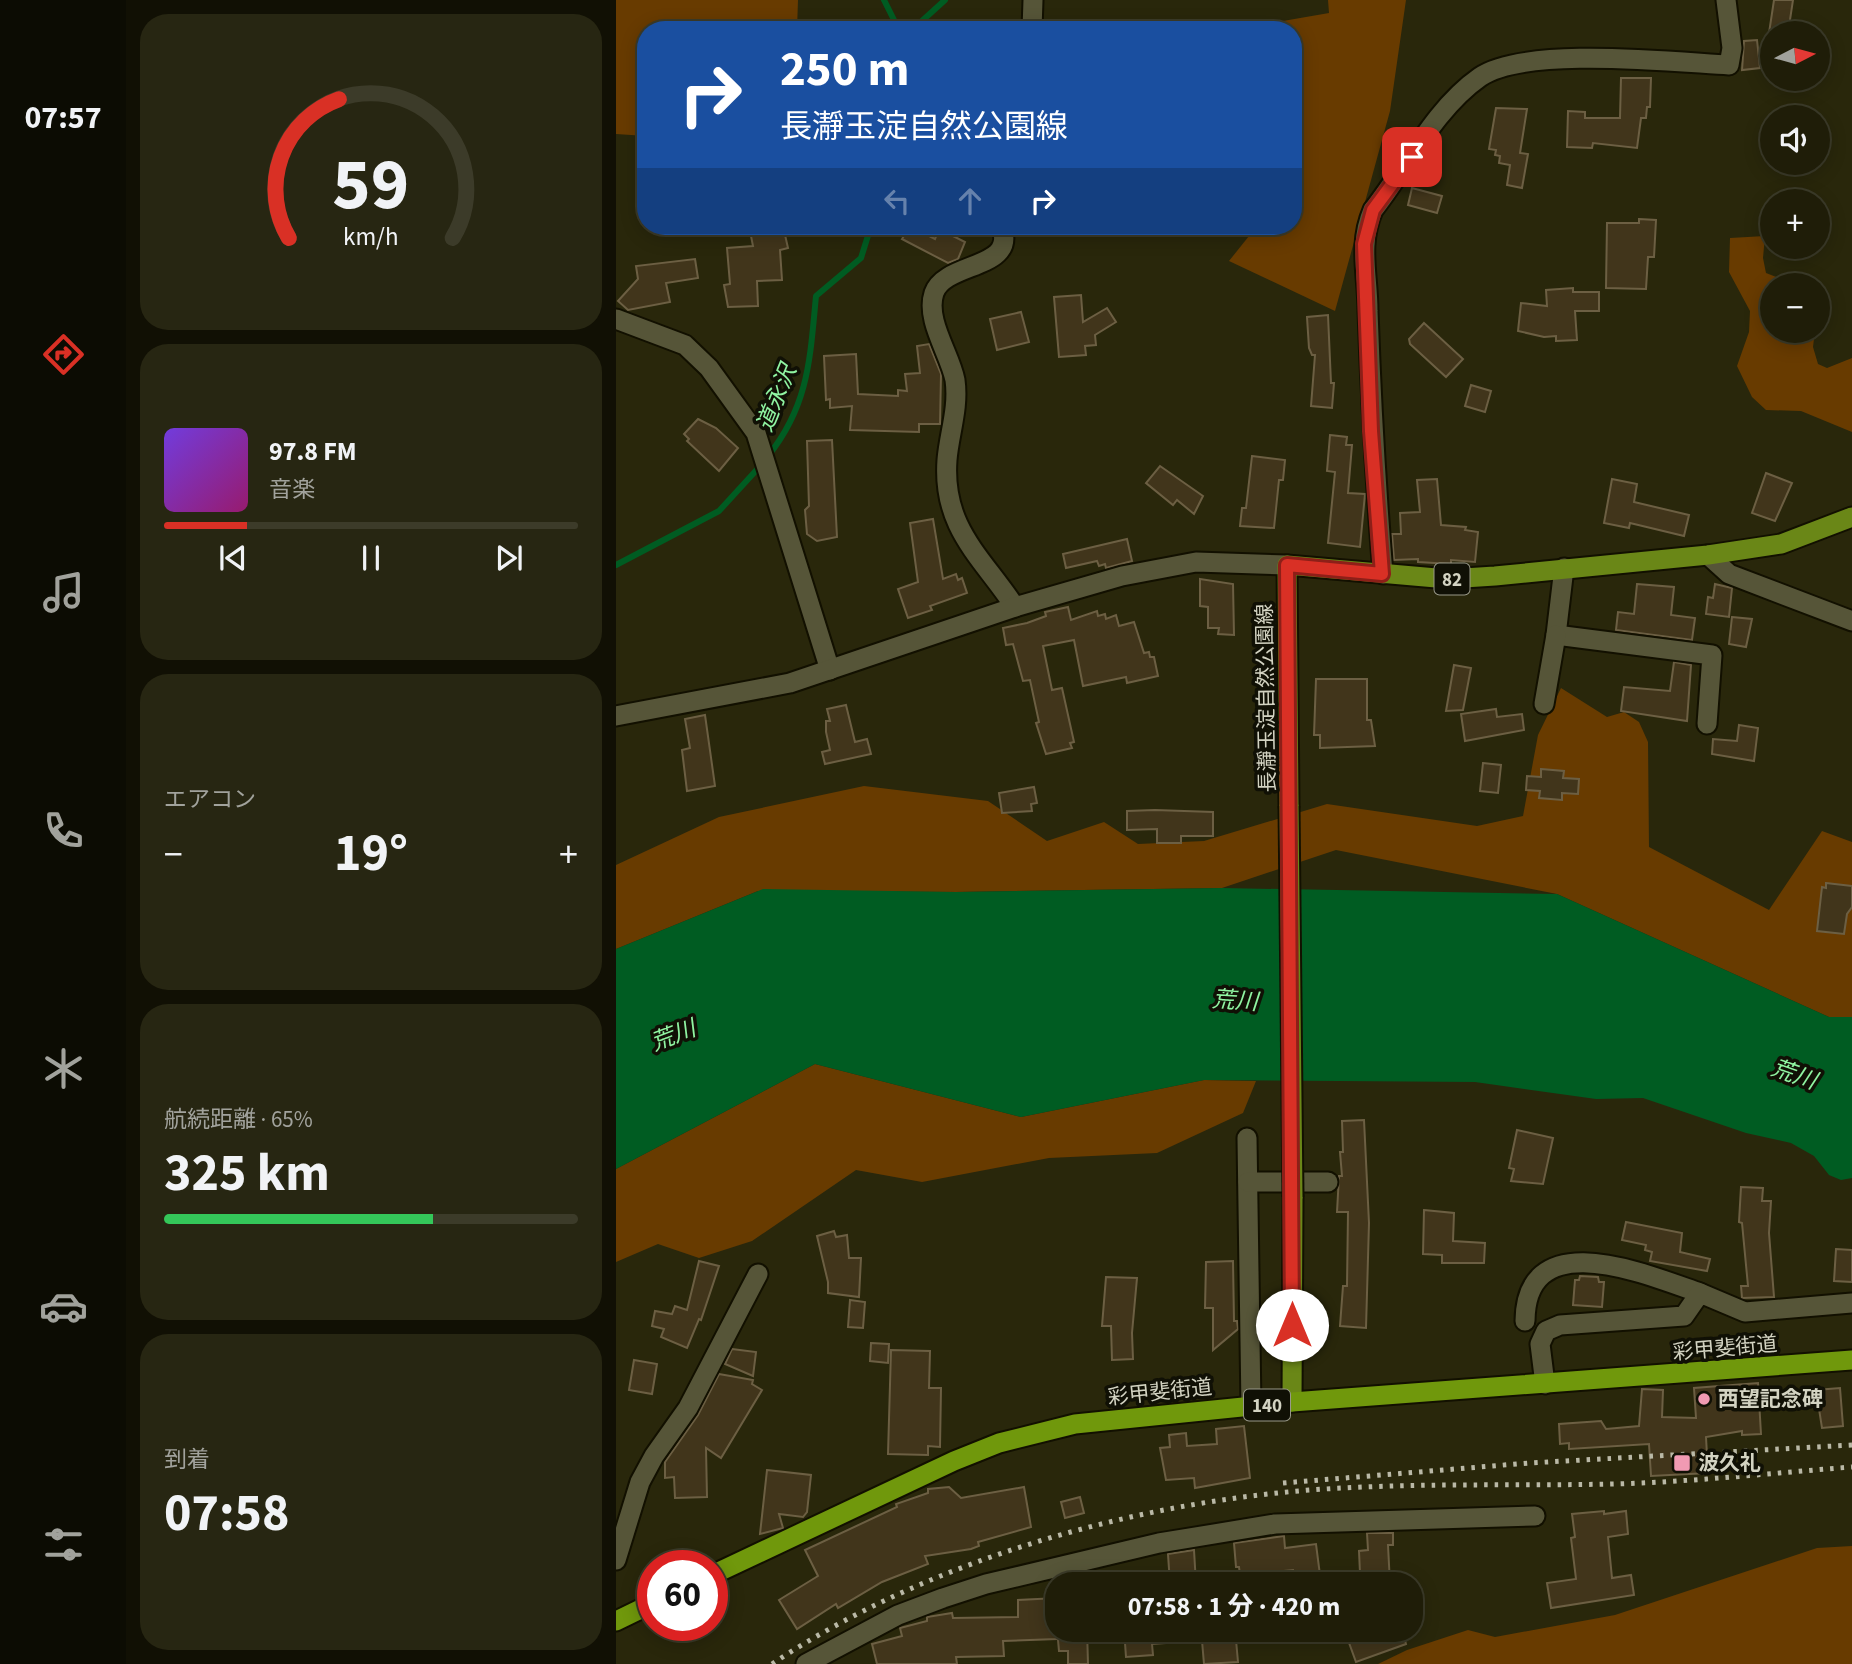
<!DOCTYPE html>
<html lang="ja">
<head>
<meta charset="utf-8">
<style>
	body { margin:0; font-family:"Source Sans 3","Noto Sans JP",sans-serif; background:#272612; color:#f1f3f6; height:100vh; display:flex; flex-direction:column; font-size:26px; white-space:nowrap }
	* { box-sizing:border-box; margin:0 }
	p { font-size:23px; color:#a1a29c }
	.icon { flex:none; width:38px; height:38px; fill:none; stroke:currentColor; stroke-width:2; stroke-linecap:round; stroke-linejoin:round }
	.map { position:relative; flex:1; overflow:hidden }
	.details { display:flex; flex-direction:column; gap:14px; padding:14px; background:#111004; width:490px }
	.details>* { flex:none }
	.top-card { position:absolute; left:21px; top:21px; width:665px; height:214px; border-radius:28px; box-shadow:0 4px 18px #0003,0 0 0 2px #3c3b29; background:#1a4fa0; color:#fff; overflow:hidden }
	.needle { width:46px; rotate:84deg }
	.controls { position:absolute; left:1144px; top:21px; display:grid; gap:14px }
	.controls a { display:grid; place-items:center; width:70px; height:70px; border-radius:50%; background:#1f1d08; box-shadow:0 4px 18px #0003,0 0 0 2px #3c3b29; font-size:35px }
	.speed { position:absolute; left:21px; top:1550px; display:flex; gap:14px; font-size:35px; font-weight:700; text-align:center }
	.speed>* { display:grid; place-content:center; width:91px; height:91px; border-radius:50%; background:#1f1d08; box-shadow:0 4px 18px #0003,0 0 0 2px #3c3b29; line-height:1 }
	.speed .limit { border:10px solid #d22; background:#fff; color:#111 }
	.pin { position:absolute; display:grid; place-items:center; width:60px; height:60px; color:#fff; margin:-30px; border-radius:14px; box-shadow:0 4px 10px #0006 }
	.me { position:absolute; width:77px; margin:-38px; rotate:0deg; stroke-linejoin:round; filter:drop-shadow(0 0 5px #0008) }
	.turn { display:flex; align-items:center; gap:24px; height:147px; padding:0 28px; font-size:32px }
	.turn .icon { width:91px; height:91px; stroke-width:2.5 }
	.turn b { display:block; font-size:49px; line-height:60px }
	.lanes { display:flex; align-items:center; height:66px; padding:0 28px; background:#0003; justify-content:center; gap:35px; direction:ltr }
	.lanes .off { opacity:.35 }
	.big { font-size:52px; font-weight:700; line-height:1.1 }
	.details .widget { flex:1; display:flex; flex-direction:column; justify-content:center; gap:10px; min-width:0; padding:0 24px; border-radius:28px; background:#272612 }
	.details .dial { align-items:center; gap:0 }
	.dial svg { height:182px; overflow:visible; fill:none; stroke:#3c3b29; stroke-width:7; stroke-linecap:round; text-anchor:middle }
	.dial text { fill:#f1f3f6; stroke:none }
	.song { display:flex; align-items:center; gap:21px }
	.cover { width:84px; height:84px; border-radius:10px; background:linear-gradient(135deg,hsl(260 70% 55%),hsl(320 70% 35%)) }
	.played { height:7px; border-radius:4px; background:linear-gradient(90deg,#d93025 20%,#3c3b29 20%) }
	.keys { display:flex; justify-content:space-around; direction:ltr }
	.heat { display:flex; justify-content:space-between; align-items:center; font-size:38px; direction:ltr }
	.charge { height:10px; border-radius:5px; background:linear-gradient(90deg,#34c759 65%,#3c3b29 0) }
	.trip { position:absolute; left:429px; top:1572px; width:378px; height:70px; border-radius:28px; background:#1f1d08; box-shadow:0 4px 18px #0003,0 0 0 2px #3c3b29; font-weight:700; line-height:70px; text-align:center }
	main { display:flex; flex:1; min-height:0 }
	.dock { display:flex; flex-direction:column; width:126px; justify-content:space-around; align-items:center; background:#0c0c03; color:#a1a29c }
	.dock .icon { width:49px; height:49px }
	.dock .active { color:#d93025 }
	.dock b { font-size:32px; color:#f1f3f6 }
	.map>svg:first-child { display:block }
	.green { fill:#683b00 }
	.water { fill:#005c22 }
	.lines { fill:none; stroke-linecap:round; stroke-linejoin:round }
	.stream { stroke:#005c22; stroke-width:6 }
	.building { fill:#41351b; stroke:#6c5f43; stroke-width:2 }
	.minor-casing { stroke:#121000; stroke-width:23 }
	.tertiary-casing { stroke:#121000; stroke-width:23 }
	.primary-casing { stroke:#121000; stroke-width:23 }
	.trunk-casing { stroke:#121000; stroke-width:23 }
	.minor { stroke:#565538; stroke-width:19 }
	.tertiary { stroke:#565538; stroke-width:19 }
	.primary { stroke:#6a8717; stroke-width:19 }
	.trunk { stroke:#70980c; stroke-width:19 }
	.rail { stroke:#bab9a7; stroke-width:5; stroke-dasharray:3.5 7; stroke-linecap:butt }
	.primary-bridge-casing { stroke:#121000; stroke-width:23; stroke-linecap:butt }
	.primary-bridge { stroke:#6a8717; stroke-width:19 }
	.route-casing { stroke:#8d1f18; stroke-width:18 }
	.route { stroke:#d93025; stroke-width:12 }
	.poi-dot { fill:#f19ab3; stroke:#101005; stroke-width:2.5 }
	.labels { text-anchor:middle; stroke-width:7; stroke-linejoin:round; paint-order:stroke }
	.shield { fill:#101005; stroke:#989889; stroke-width:2 }
	.shield-label { font-size:19px; font-weight:bold; fill:#d3d3c2 }
	.street-label { font-size:21px; fill:#d3d3c2; stroke:#101005 }
	.poi-label { font-size:21px; font-weight:bold; fill:#d3d3c2; stroke:#101005; text-anchor:start }
	.water-label { font-size:23px; font-style:italic; fill:#90f5a2; stroke:#101005 }
</style>
</head>
<body>
<main>
<nav class="dock">
<b>07:57</b>
<svg class="icon active" aria-label="directions" viewBox="0 0 24 24"><path d="M12 3l9 9-9 9-9-9zM9 14v-3h6M13 9l2 2-2 2"/></svg>
<svg class="icon" aria-label="music" viewBox="0 0 24 24"><path d="M9 18V5l10-2v13"/><circle cx="6" cy="18" r="3"/><circle cx="16" cy="16" r="3"/></svg>
<svg class="icon" aria-label="phone" viewBox="0 0 24 24"><path d="M5 4h4l2 5-3 2q2 4 5 5l2-3 5 2v4C11 20 4 13 5 4z"/></svg>
<svg class="icon" aria-label="climate" viewBox="0 0 24 24"><path d="M12 3v18M4 7l16 10M4 17L20 7"/></svg>
<svg class="icon" aria-label="car" viewBox="0 0 24 24"><path d="M5 17H2v-5l4-1 3-4h7l3 4 3 1v5h-3M9 17h6M6 11h13"/><circle cx="7" cy="17" r="2"/><circle cx="17" cy="17" r="2"/></svg>
<svg class="icon" aria-label="filters" viewBox="0 0 24 24"><path d="M4 7h16M4 17h16"/><circle cx="9" cy="7" r="2"/><circle cx="15" cy="17" r="2"/></svg>
</nav>
<section class="details">
<div class="widget dial"><svg viewBox="0 0 100 80">
<path d="M14 69A42 42 0 1 1 86 69"/>
<path d="M14 69A42 42 0 0 1 36 8" stroke="#d93025"/>
<text x="50" y="56" font-size="32" font-weight="700">59</text>
<text x="50" y="72" font-size="11">km/h</text>
</svg></div>
<div class="widget">
<div class="song"><i class="cover"></i><div><b>97.8 FM</b><p>音楽</p></div></div>
<div class="played"></div>
<div class="keys"><svg class="icon" aria-label="previous" viewBox="0 0 24 24"><path d="M18 5L8 12l10 7zM5 5v14"/></svg><svg class="icon" aria-label="pause" viewBox="0 0 24 24"><path d="M8 5v14M16 5v14"/></svg><svg class="icon" aria-label="next" viewBox="0 0 24 24"><path d="M6 5l10 7-10 7zM19 5v14"/></svg></div>
</div>
<div class="widget"><p>エアコン</p>
<div class="heat"><a>−</a><b class="big">19°</b><a>+</a></div>
</div>
<div class="widget"><p>航続距離 · 65%</p><b class="big">325 km</b><div class="charge"></div></div>
<div class="widget"><p>到着</p><b class="big">07:58</b></div>
</section>
<div class="map">
<svg width="1236" height="1664" viewBox="0 0 1236 1664">
	<rect width="100%" height="100%" fill="#29270b"/>
	<g class="green">
		<polygon points="0,0 182,0 181,30 30,30 30,136 0,134"/>
		<polygon points="712,0 790,0 774,111 719,311 613,261 641,226 677,226 677,30 651,30 650,24 713,13"/>
		<polygon points="1149,236 1147,258 1150,273 1180,285 1157,285 1157,331 1199,331 1197,347 1202,364 1211,368 1236,358 1236,432 1185,411 1150,410 1136,397 1121,366 1133,332 1134,311 1113,272 1114,238"/>
		<polygon points="945,688 991,717 1008,712 1023,722 1032,742 1033,847 1153,910 1206,831 1236,842 1236,1017 1213,1017 941,894 720,850 606,888 340,892 142,891 0,949 0,865 103,817 248,786 372,801 431,841 488,822 522,844 588,841 711,804 861,826 907,816 922,735"/>
		<polygon points="199,1064 405,1117 588,1080 640,1081 627,1113 541,1153 433,1158 306,1182 240,1170 136,1241 83,1258 42,1244 0,1262 0,1169"/>
		<polygon points="1236,1546 1236,1664 762,1664 791,1650 852,1630 879,1637 999,1615 1201,1548"/>
	</g>
	<polygon class="water" points="606,888 941,894 1213,1017 1236,1017 1236,1178 1225,1180 1213,1175 1198,1156 1175,1143 1130,1133 1027,1098 980,1099 859,1082 588,1080 405,1117 199,1064 0,1169 0,949 147,889 340,892"/>
	<g class="lines">
		<g class="stream">
			<polyline points="268,0 283,30"/>
			<polyline points="296,30 329,0"/>
			<path d="M152,456c41,-51 42,-98 48,-160l45,-38 10,-32"/>
			<polyline points="0,565 103,511 146,464"/>
		</g>
	</g>
	<g class="building">
		<polygon points="1158,0 1177,0 1172,33 1153,33"/>
		<polygon points="1141,40 1144,68 1126,70 1128,41"/>
		<polygon points="1005,78 1035,78 1034,107 1031,107 1030,118 1025,118 1021,148 977,143 976,148 951,147 952,111 969,112 969,118 1004,118"/>
		<polygon points="880,108 911,109 904,153 912,154 906,188 891,185 894,165 883,163 884,156 879,155 880,150 873,149"/>
		<polygon points="796,188 826,196 821,213 792,205"/>
		<polygon points="1023,219 1040,220 1038,257 1032,257 1030,289 990,288 991,223 1023,223"/>
		<polygon points="133,226 167,226 172,248 164,250 166,280 141,281 142,306 112,307 108,285 114,284 111,248 137,246"/>
		<polygon points="294,226 319,239 323,229 349,242 342,259 332,263 286,239"/>
		<polygon points="79,259 82,278 50,283 54,302 12,310 2,301 22,279 20,266"/>
		<polygon points="957,288 957,292 983,292 983,311 959,311 961,340 940,341 940,336 928,337 902,331 905,303 931,306 930,290"/>
		<polygon points="465,295 467,322 491,308 500,322 479,335 480,345 469,346 470,355 443,357 438,297"/>
		<polygon points="405,312 413,342 381,350 374,319"/>
		<polygon points="712,315 715,383 718,383 716,408 695,406 699,355 696,355 693,348 691,317"/>
		<polygon points="808,323 847,359 830,377 794,344 793,339"/>
		<polygon points="313,344 325,374 324,424 303,424 303,432 234,430 236,406 214,408 214,399 210,400 208,356 240,354 242,394 282,396 282,390 291,391 289,374 304,373 301,346"/>
		<polygon points="855,385 875,391 869,412 849,406"/>
		<polygon points="82,419 100,428 122,448 103,471 71,441 73,439 68,434"/>
		<polygon points="714,435 731,437 730,445 736,445 732,493 749,494 744,547 712,543 719,472 711,471"/>
		<polygon points="216,440 221,537 201,541 191,534 189,510 193,506 191,441"/>
		<polygon points="636,456 669,460 667,480 663,480 658,528 624,526 626,508 630,508"/>
		<polygon points="544,466 587,496 578,514 561,500 557,505 530,483"/>
		<polygon points="1150,473 1176,483 1159,521 1136,513"/>
		<polygon points="821,479 825,525 850,527 849,530 862,532 859,562 835,560 835,564 802,562 802,559 778,560 776,534 785,534 784,513 804,512 801,480"/>
		<polygon points="996,479 1021,484 1018,502 1073,515 1068,536 1014,523 1013,528 988,523"/>
		<polygon points="317,519 327,579 340,574 342,580 346,578 351,593 314,606 316,610 292,618 282,589 302,582 294,523"/>
		<polygon points="511,539 516,561 490,568 489,564 483,566 481,561 450,568 447,554"/>
		<polygon points="584,579 617,584 618,635 602,634 603,628 592,628 592,607 584,606"/>
		<polygon points="1021,584 1058,587 1055,615 1079,618 1076,640 1000,630 1002,612 1018,614"/>
		<polygon points="1099,584 1116,588 1113,617 1090,614 1092,597 1097,598"/>
		<polygon points="452,607 455,620 481,611 482,616 489,614 490,619 500,615 503,626 518,622 528,653 533,652 534,657 538,657 542,676 511,683 510,677 467,686 458,640 427,646 436,690 446,688 458,742 454,743 456,748 430,754 420,723 423,722 414,680 407,681 397,644 390,645 387,628 411,623 430,616 429,612"/>
		<polygon points="1116,617 1136,619 1130,647 1113,644"/>
		<polygon points="1058,662 1075,665 1071,721 1005,711 1008,687 1054,691"/>
		<polygon points="838,665 855,668 847,710 830,711"/>
		<polygon points="700,679 751,679 751,720 755,720 759,746 704,748 704,735 698,735"/>
		<polygon points="230,705 239,742 251,739 255,754 209,764 206,752 214,750 210,732 210,721 214,721 211,709"/>
		<polygon points="880,709 881,717 906,714 908,730 849,741 845,714"/>
		<polygon points="89,715 99,786 71,791 66,750 74,748 69,719"/>
		<polygon points="1123,725 1142,728 1138,761 1096,754 1097,739 1121,741"/>
		<polygon points="867,763 885,765 882,793 864,791"/>
		<polygon points="925,769 948,771 947,778 963,779 962,794 946,793 946,800 923,798 924,791 910,790 911,776 925,777"/>
		<polygon points="418,787 421,803 415,804 416,811 386,813 383,793"/>
		<polygon points="539,810 597,812 597,836 565,836 565,843 541,843 541,829 511,830 511,811"/>
		<polygon points="1210,883 1236,886 1236,907 1231,914 1228,934 1201,931 1206,887 1210,888"/>
		<polygon points="748,1120 753,1223 750,1328 724,1326 727,1286 731,1286 732,1212 721,1212 723,1176 726,1176 724,1152 727,1152 726,1121"/>
		<polygon points="901,1130 937,1138 927,1184 895,1181 898,1169 893,1168"/>
		<polygon points="1125,1187 1147,1188 1146,1201 1155,1201 1153,1233 1158,1297 1126,1298 1125,1286 1132,1286 1126,1223 1123,1222"/>
		<polygon points="808,1210 838,1213 837,1241 869,1243 868,1263 826,1263 826,1255 807,1254"/>
		<polygon points="1010,1222 1066,1233 1064,1252 1094,1259 1091,1271 1034,1261 1036,1252 1029,1250 1030,1245 1006,1240"/>
		<polygon points="218,1231 220,1237 231,1235 233,1258 245,1258 243,1297 212,1293 212,1282 201,1236"/>
		<polygon points="1220,1249 1236,1250 1236,1282 1218,1281"/>
		<polygon points="83,1261 103,1266 85,1320 83,1319 71,1348 45,1337 48,1329 36,1326 39,1311 56,1314 59,1306 71,1310"/>
		<polygon points="617,1261 618,1321 621,1321 622,1329 597,1350 597,1308 589,1308 590,1262"/>
		<polygon points="964,1276 982,1277 983,1282 988,1282 986,1307 957,1305 959,1280 963,1280"/>
		<polygon points="490,1277 521,1278 516,1333 517,1359 496,1360 495,1326 486,1326"/>
		<polygon points="234,1300 249,1302 247,1328 232,1327"/>
		<polygon points="255,1343 273,1344 272,1363 254,1361"/>
		<polygon points="116,1349 140,1352 137,1376 109,1364"/>
		<polygon points="275,1350 314,1351 313,1388 325,1388 324,1447 312,1446 312,1455 272,1454"/>
		<polygon points="18,1360 41,1364 36,1394 13,1390"/>
		<polygon points="103,1374 137,1380 136,1384 146,1390 105,1458 90,1448 91,1497 59,1498 58,1477 49,1478 49,1462 82,1415"/>
		<polygon points="1142,1383 1145,1434 1126,1435 1126,1431 1090,1437 1092,1473 1035,1476 1033,1444 953,1449 953,1443 944,1444 943,1424 985,1421 990,1429 1023,1426 1026,1389 1047,1390 1046,1417 1080,1418 1078,1388"/>
		<polygon points="1224,1388 1227,1426 1206,1428 1200,1390"/>
		<polygon points="628,1426 634,1478 579,1488 578,1478 550,1480 544,1448 554,1447 553,1435 570,1433 571,1446 601,1444 600,1429"/>
		<polygon points="151,1470 195,1475 191,1512 187,1517 163,1514 167,1528 144,1534"/>
		<polygon points="333,1487 345,1498 408,1487 415,1527 362,1542 363,1546 355,1549 309,1556 312,1564 266,1582 222,1608 220,1604 181,1629 163,1600 202,1576 189,1550 281,1507 280,1504 312,1493 312,1489"/>
		<polygon points="464,1497 468,1513 449,1518 445,1502"/>
		<polygon points="988,1511 988,1514 1010,1511 1012,1534 992,1537 996,1578 1015,1575 1018,1595 935,1608 931,1583 960,1579 955,1538 959,1537 956,1514"/>
		<polygon points="751,1533 777,1533 777,1545 772,1545 774,1584 750,1584 749,1572 744,1573 743,1551 752,1550"/>
		<polygon points="668,1536 669,1548 700,1544 704,1575 678,1580 677,1570 624,1575 623,1567 620,1567 618,1543"/>
		<polygon points="578,1550 580,1584 554,1584 552,1554"/>
		<polygon points="441,1598 441,1639 387,1641 388,1656 340,1657 341,1664 261,1664 256,1644 286,1636 284,1628 311,1621 311,1617 336,1613 337,1618 402,1617 402,1600"/>
		<polygon points="441,1629 471,1629 472,1664 452,1664 452,1651 443,1651"/>
		<polygon points="508,1629 576,1629 577,1641 536,1644 537,1655 510,1657"/>
		<polygon points="585,1629 619,1629 622,1662 588,1664"/>
		<polygon points="759,1629 786,1629 790,1644 740,1662 732,1640"/>
	</g>
	<g class="lines">
		<g class="minor-casing">
			<g id="minor">
				<polyline points="416,30 417,0"/>
				<path d="M385,226c18,44 -56,35 -67,67 -9,27 16,61 21,87 4,28 -6,54 -8,80 -5,68 35,97 68,147"/>
				<polyline points="0,319 69,345 93,368 140,433 214,670"/>
				<polyline points="1092,555 1113,574 1236,621"/>
				<polyline points="948,568 940,635 1096,655 1091,724"/>
				<path d="M767,574c-7,-88 -12,-175 -15,-263 0,-36 -10,-66 5,-101 34,-43 61,-101 107,-133 45,-31 193,-15 249,-12l3,-17 -6,-48"/>
				<polyline points="928,704 940,635"/>
				<polyline points="631,1138 635,1407"/>
				<polyline points="632,1182 712,1182"/>
				<path d="M909,1321c1,-98 120,-47 175,-28"/>
				<polyline points="929,1384 924,1344 930,1331 944,1325 1068,1316 1084,1293 1129,1312 1236,1303"/>
				<polyline points="0,1560 24,1482 38,1456 72,1408 142,1274"/>
				<polyline points="190,1664 282,1615 327,1598 370,1584 543,1543 659,1524 919,1516"/>
			</g>
		</g>
		<g class="tertiary-casing">
			<polyline id="tertiary" points="0,716 174,683 399,607 506,576 580,562 671,565"/>
		</g>
		<g class="primary-casing">
			<g id="primary">
				<polyline points="673,806 671,565 832,579 879,576 1092,555 1165,544 1236,517"/>
				<polyline points="676,1402 677,1197"/>
			</g>
		</g>
		<g class="trunk-casing">
			<g id="trunk">
				<polyline points="96,1575 338,1461 383,1443 459,1424 676,1402 1236,1360"/>
				<polyline points="0,1621 37,1603"/>
			</g>
		</g>
		<use href="#minor" class="minor"/>
		<use href="#tertiary" class="tertiary"/>
		<use href="#primary" class="primary"/>
		<use href="#trunk" class="trunk"/>
		<g class="rail">
			<polyline points="667,1483 913,1463 1236,1445"/>
			<path d="M156,1664c160,-107 379,-167 571,-176 90,-5 179,-2 269,-4 80,-2 160,-11 240,-17"/>
		</g>
		<g class="primary-bridge-casing">
			<polyline id="primary-bridge" points="673,806 677,1197"/>
		</g>
		<use href="#primary-bridge" class="primary-bridge"/>
	</g>
	<g class="lines">
		<g class="route-casing">
			<polyline id="route" points="676,1325 671,565 766,574 755,431 748,244 757,210 796,157"/>
		</g>
		<use href="#route" class="route"/>
	</g>
	<g class="poi-dot">
		<circle cx="1088" cy="1399" r="7"/>
		<rect x="1057" y="1454" width="18" height="18" rx="3.5"/>
	</g>
	<g class="labels">
		<g class="shield">
			<rect x="818.5" y="563.5" width="35" height="31" rx="5"/>
			<rect x="628" y="1389.5" width="46" height="31" rx="5"/>
		</g>
		<g class="shield-label">
			<text x="836" y="586">82</text>
			<text x="651" y="1412">140</text>
		</g>
		<g class="street-label">
			<text transform="translate(650 698) rotate(-91)" y="7">長瀞玉淀自然公園線</text>
			<text transform="translate(1109 1348) rotate(-5)" y="7">彩甲斐街道</text>
			<text transform="translate(544 1392) rotate(-6)" y="7">彩甲斐街道</text>
		</g>
		<g class="poi-label">
			<text x="1102" y="1406">西望記念碑</text>
			<text x="1082" y="1470">波久礼</text>
		</g>
		<g class="water-label">
			<text transform="translate(160 398) rotate(-68)" y="8">道永沢</text>
			<text transform="translate(619 1000) rotate(4)" y="8">荒川</text>
			<text transform="translate(57 1035) rotate(-21)" y="8">荒川</text>
			<text transform="translate(1178 1074) rotate(19)" y="8">荒川</text>
		</g>
	</g>
</svg>
<div class="controls">
<a><svg class="needle" viewBox="-14 -14 28 28"><path d="M0-13l5 13h-10z" fill="#e53935"/><path d="M0 13l5-13h-10z" fill="#a1a29c"/></svg></a>
<a><svg class="icon" aria-label="sound" viewBox="0 0 24 24"><path d="M4 9h4l5-4v14l-5-4H4zM17 9q2 3 0 6"/></svg></a>
<a>+</a>
<a>−</a>
</div>
<div class="speed"><div class="limit">60</div></div>
<div class="pin" style="left:796px;top:157px;background:#d93025"><svg class="icon" aria-label="arrive" viewBox="0 0 24 24"><path d="M6 21V4h12l-3 4 3 4H6"/></svg></div>
<svg class="me" style="left:676px;top:1325px" viewBox="-20 -20 40 40"><circle r="19" fill="#fff"/><path d="M0-13L10 11 0 6-10 11z" fill="#d93025"/></svg>
<div class="trip">07:58 · 1 分 · 420 m</div>
<div class="top-card">
<div class="turn"><svg class="icon" aria-label="right" viewBox="0 0 24 24"><path d="M7 20v-9h11M14 6l5 5-5 5"/></svg><div><b>250 m</b>長瀞玉淀自然公園線</div></div>
<div class="lanes"><svg class="icon off" aria-label="left" viewBox="0 0 24 24"><path d="M17 20v-9H6M10 6l-5 5 5 5"/></svg><svg class="icon off" aria-label="ahead" viewBox="0 0 24 24"><path d="M12 20V5M6 11l6-6 6 6"/></svg><svg class="icon" aria-label="right" viewBox="0 0 24 24"><path d="M7 20v-9h11M14 6l5 5-5 5"/></svg></div>
</div>
</div>
</main>
</body>
</html>
